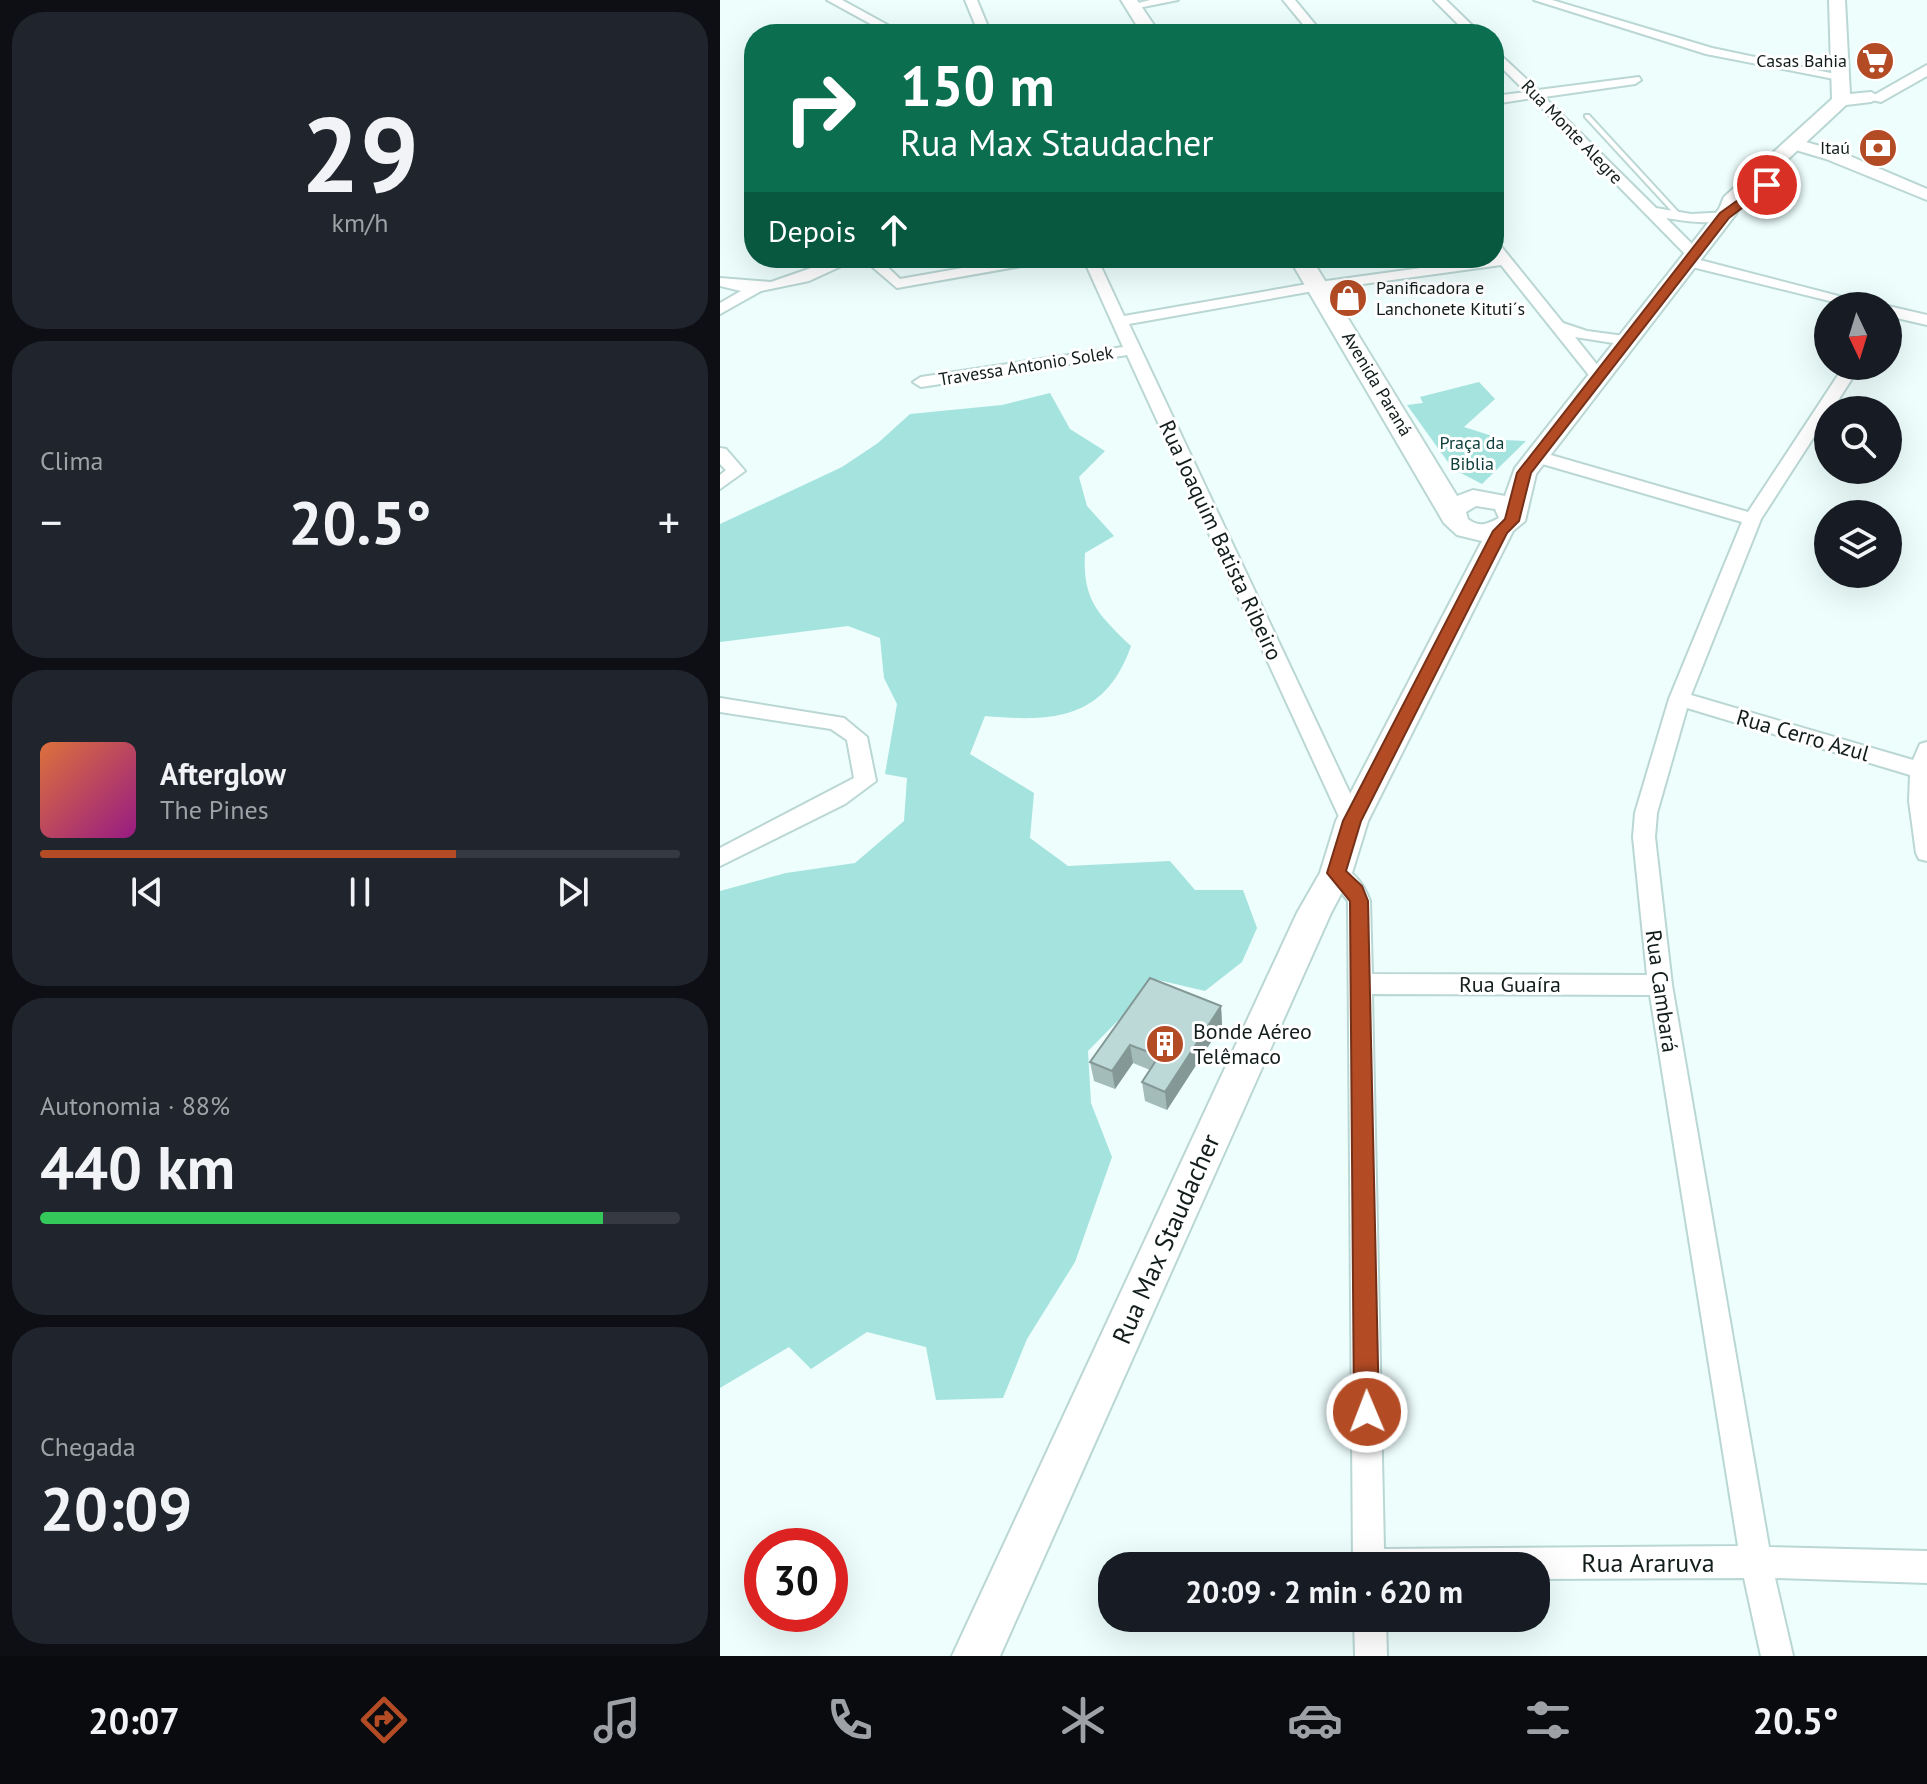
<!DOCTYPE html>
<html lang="pt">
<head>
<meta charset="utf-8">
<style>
	body { margin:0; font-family:"PT Sans",sans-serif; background:#20242c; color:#f1f3f6; height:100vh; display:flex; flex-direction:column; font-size:30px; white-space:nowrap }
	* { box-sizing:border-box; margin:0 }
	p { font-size:26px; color:#9ea1a6 }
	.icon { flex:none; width:44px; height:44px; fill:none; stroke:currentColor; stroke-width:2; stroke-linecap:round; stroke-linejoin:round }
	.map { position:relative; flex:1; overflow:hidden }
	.sheet { display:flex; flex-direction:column; gap:12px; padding:12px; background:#0d0f14; width:720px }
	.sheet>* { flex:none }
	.top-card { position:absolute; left:24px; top:24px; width:760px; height:244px; border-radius:32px; box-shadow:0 8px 32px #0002; background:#0b6e4f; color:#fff; overflow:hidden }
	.needle { width:52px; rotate:176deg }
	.controls { position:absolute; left:1094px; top:292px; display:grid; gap:16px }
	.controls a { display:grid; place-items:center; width:88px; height:88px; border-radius:50%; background:#171b24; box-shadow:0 8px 32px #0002; font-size:40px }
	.speed { position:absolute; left:24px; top:1528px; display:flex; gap:16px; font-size:40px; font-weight:700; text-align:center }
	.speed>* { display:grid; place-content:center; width:104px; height:104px; border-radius:50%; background:#171b24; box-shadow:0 8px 32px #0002; line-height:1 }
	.speed .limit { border:12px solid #d22; background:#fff; color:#111 }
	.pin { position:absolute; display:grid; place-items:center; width:68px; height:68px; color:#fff; margin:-34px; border:4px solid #fff; border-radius:50%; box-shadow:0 2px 8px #0007 }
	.me { position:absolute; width:88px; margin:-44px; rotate:359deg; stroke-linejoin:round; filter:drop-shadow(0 0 6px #0008) }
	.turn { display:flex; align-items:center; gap:28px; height:168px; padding:0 24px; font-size:36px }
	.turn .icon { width:104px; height:104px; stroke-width:2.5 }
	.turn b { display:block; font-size:56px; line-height:68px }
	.then { display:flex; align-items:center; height:76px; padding:0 24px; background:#0003; gap:16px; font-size:30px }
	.big { font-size:60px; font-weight:700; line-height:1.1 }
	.sheet .widget { flex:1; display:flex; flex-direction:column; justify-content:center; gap:12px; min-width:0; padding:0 28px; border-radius:32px; background:#20242c }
	.sheet .dial { align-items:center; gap:0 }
	.dial b { font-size:104px; line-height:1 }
	.song { display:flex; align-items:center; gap:24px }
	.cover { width:96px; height:96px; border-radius:12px; background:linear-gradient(135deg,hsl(20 70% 55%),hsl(310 70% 35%)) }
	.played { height:8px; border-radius:4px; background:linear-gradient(90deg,#b34b25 65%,#363941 65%) }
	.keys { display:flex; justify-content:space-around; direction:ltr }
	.heat { display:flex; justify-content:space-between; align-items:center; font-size:44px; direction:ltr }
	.charge { height:12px; border-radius:6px; background:linear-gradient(90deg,#34c759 88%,#363941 0) }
	.trip { position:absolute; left:378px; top:1552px; width:452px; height:80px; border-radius:32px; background:#171b24; box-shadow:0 8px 32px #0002; font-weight:700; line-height:80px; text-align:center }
	.menu { display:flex; height:128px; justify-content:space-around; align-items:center; background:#090b0e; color:#9ea1a6 }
	.menu .icon { width:56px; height:56px }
	.menu .on { color:#b34b25 }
	.menu b { font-size:36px; color:#f1f3f6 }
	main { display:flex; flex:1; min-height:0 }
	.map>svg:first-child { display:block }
	.green { fill:#a5e3de }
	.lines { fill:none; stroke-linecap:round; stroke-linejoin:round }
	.service-casing { stroke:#bad7d4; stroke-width:4 }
	.minor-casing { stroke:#bad7d4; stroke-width:4 }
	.tertiary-casing { stroke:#bad7d4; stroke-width:4 }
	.secondary-casing { stroke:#bad7d4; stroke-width:4 }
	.service { fill:#fff; fill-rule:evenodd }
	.minor { fill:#fff; fill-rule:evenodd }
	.tertiary { fill:#fff; fill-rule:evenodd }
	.secondary { fill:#fff; fill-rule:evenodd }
	.wall { fill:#a3bbb9 }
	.shaded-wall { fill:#849896 }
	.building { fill:#bdd9d7; stroke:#849896; stroke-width:2 }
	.route { fill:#b34b25; stroke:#743118; stroke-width:2 }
	.labels { text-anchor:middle; stroke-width:6; stroke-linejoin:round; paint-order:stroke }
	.far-poi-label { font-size:18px; fill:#121d1c; stroke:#fff; text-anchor:end }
	.far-street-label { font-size:18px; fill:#121d1c; stroke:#fff }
	.far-park-label { font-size:18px; fill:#0f403d; stroke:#fff }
	.street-label { font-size:22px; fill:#121d1c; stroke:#fff }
	.poi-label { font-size:22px; fill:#121d1c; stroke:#fff; text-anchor:start }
	.near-street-label { font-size:26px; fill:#121d1c; stroke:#fff }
</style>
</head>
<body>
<main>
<section class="sheet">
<div class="widget dial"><b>29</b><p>km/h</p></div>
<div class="widget"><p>Clima</p>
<div class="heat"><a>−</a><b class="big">20.5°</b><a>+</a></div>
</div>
<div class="widget">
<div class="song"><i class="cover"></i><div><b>Afterglow</b><p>The Pines</p></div></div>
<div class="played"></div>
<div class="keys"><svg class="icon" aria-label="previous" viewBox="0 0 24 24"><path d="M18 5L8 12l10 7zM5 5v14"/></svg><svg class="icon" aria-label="pause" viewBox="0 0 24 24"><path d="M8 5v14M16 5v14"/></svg><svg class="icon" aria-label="next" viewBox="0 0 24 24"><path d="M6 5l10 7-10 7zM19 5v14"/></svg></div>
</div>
<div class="widget"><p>Autonomia · 88%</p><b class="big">440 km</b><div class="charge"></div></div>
<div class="widget"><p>Chegada</p><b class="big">20:09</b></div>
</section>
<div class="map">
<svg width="1207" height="1656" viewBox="0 0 1207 1656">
	<rect width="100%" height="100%" fill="#edfefd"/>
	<g class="green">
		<polygon points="759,382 775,399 744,427 785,440 806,441 762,484 733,469 687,405 703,403 700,397"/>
		<path d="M330,393l20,36 35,22 -26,26 8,29 27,30 -29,17c-3,47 14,62 46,93 -26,74 -78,76 -146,70l-15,38 64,39 -4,45 38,28 102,-5 25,29h48l14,38 -15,34 -37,29 -47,-11 -70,71 3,52 21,54 -37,105 -48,77 -24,59 -67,2 -10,-53 -59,-15 -56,37 -22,-22 -69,41v-497l66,-18 69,-10 49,-42 3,-43 -22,-4 12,-70 -13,-26 -4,-40 -32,-12 -128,16v-118l122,-57 36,-24 32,-29 92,-9z"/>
	</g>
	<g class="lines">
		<g class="service-casing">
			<polygon id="service" points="865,115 869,115 962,216 962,218 958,218 865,117"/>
		</g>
		<g class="minor-casing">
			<g id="minor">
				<polygon points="107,0 122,0 184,34 169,34"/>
				<polygon points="245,0 257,0 271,34 259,34"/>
				<polygon points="430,0 458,0 413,9 407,6"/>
				<polygon points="563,0 575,0 603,34 591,34"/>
				<polygon points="714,0 726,0 761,34 748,34"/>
				<polygon points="814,0 832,0 992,48 1125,76 1119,80 986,54"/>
				<path d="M774,49l44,41 101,-13 2,3 -6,4 -91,13 112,111 35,6 39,-2 2,3c-16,12 -47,6 -66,3l34,34 2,3 -6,4 181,47h-27l-166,-41v-6l5,-1 -157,-160 -38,6v-8l32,-4 -32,-32z"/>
				<polygon points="775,244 780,245 843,323 867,331 912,337 914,340 906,345 855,337 886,376 884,379 872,379 781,265 599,290 409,324 643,821 632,829 621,821 407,355 201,387 193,382 201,377 403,347 363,258 377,258 404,316 599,282 774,258"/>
				<polygon points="120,258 139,258 89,281 41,291 0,314 0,303 21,291 0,286 0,278 51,282"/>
				<polygon points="142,258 158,258 180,279 299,258 331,258 324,262 177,288"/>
				<polygon points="1168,306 1207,315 1207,325 1168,316"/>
				<path d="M1124,366h16l-28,44h-4v5l-67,104 -70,176 222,65 7,-16 7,-2v119l-8,-2 -3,-6 -7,-52 1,-26 -223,-67 -30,105 -2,24 17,148 97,562 158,4v32l-152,-5 18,78h-32l-17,-78 -208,1v-13h-183l-5,-665 -23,-28 3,-6c20,-6 36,17 42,34l2,73 275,1 -14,-138 2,-24 34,-114 73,-177 -210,-61 -3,-4 9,-5 6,1 204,59zM652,994l278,1 88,551 -354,3z"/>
				<polygon points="0,448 6,449 25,471 0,489 0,475 6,470 0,464"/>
				<polygon points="0,698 124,718 147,737 156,781 125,804 0,866 0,848 134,778 127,740 111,729 0,712"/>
				<polygon points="634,1618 666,1618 667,1656 635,1656"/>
			</g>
		</g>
		<g class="tertiary-casing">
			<g id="tertiary">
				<polygon points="1207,65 1207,76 1161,102 1147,99"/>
				<polygon points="1075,139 1118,151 1207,189 1207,200 1106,159 1069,148 1067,144"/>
			</g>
		</g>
		<g class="secondary-casing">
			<g id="secondary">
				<polygon points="401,0 417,0 440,34 422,34"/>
				<path d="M1109,0h16l5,94 21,-2 9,5 -9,5 -25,3 -105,98 -5,11 -200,260 -11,47 -12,10 -145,290 -16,52 -21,40 -331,743h-48l345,-743 23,-40 16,-52 146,-280 -25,-6 -13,-12 -155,-265h22l146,238 16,-6 32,6 10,-28 204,-259 5,-12 108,-98zM756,506l19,3 4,9c-12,6 -19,10 -31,1l-2,-7z"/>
			</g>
		</g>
		<use href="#service" class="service"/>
		<use href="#minor" class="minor"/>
		<use href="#tertiary" class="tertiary"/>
		<use href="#secondary" class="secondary"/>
	</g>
	<polygon class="wall" points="501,1006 502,1025 447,1110 425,1101 422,1082 430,1070 413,1063 395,1089 374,1081 370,1062"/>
	<g class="shaded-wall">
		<polygon points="501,1006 502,1025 447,1110 445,1092"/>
		<polygon points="410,1045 413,1063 395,1089 392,1071"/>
	</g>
	<polygon class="building" points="430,978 501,1006 445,1092 422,1082 439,1056 410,1045 392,1071 370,1062"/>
	<polygon class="route" points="1043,182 1052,185 1009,218 811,473 799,521 787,533 641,821 626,871 642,886 648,901 659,1412 655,1421 647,1424 638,1421 634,1412 630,901 607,873 623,821 773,531 785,519 797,473 1000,213"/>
	<defs>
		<g id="supermarket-disc" transform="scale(2)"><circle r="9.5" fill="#b34b25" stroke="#fff"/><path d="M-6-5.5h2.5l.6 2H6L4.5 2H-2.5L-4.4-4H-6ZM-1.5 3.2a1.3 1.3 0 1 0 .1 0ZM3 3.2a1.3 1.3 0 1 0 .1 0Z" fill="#fff"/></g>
		<g id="bank-disc" transform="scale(2)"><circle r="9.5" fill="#b34b25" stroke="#fff"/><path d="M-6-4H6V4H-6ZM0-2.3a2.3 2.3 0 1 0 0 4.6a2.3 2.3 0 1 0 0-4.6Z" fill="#fff"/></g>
		<g id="shop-disc" transform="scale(2)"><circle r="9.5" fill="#b34b25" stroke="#fff"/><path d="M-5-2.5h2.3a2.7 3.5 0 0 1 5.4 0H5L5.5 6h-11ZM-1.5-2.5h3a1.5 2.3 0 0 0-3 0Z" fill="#fff"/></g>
		<g id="building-disc" transform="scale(2)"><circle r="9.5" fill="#b34b25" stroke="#fff"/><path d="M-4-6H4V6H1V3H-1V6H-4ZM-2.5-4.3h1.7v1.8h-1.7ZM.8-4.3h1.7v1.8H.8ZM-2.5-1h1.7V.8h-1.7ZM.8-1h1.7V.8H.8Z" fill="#fff"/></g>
	</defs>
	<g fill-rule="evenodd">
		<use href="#supermarket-disc" x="1155" y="61"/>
		<use href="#bank-disc" x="1158" y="148"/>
		<use href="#shop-disc" x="628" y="298"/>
		<use href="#building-disc" x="445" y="1044"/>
	</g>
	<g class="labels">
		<g class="far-poi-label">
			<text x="1127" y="67">Casas Bahia</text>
			<text x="1130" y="154">Itaú</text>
			<text x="656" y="294" text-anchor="start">Panificadora e<tspan x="656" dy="21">Lanchonete Kituti´s</tspan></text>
		</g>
		<g class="far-street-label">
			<text transform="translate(852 132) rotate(46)" y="6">Rua Monte Alegre</text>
			<text transform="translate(306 366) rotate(-9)" y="6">Travessa Antonio Solek</text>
			<text transform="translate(657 384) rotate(59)" y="6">Avenida Paraná</text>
		</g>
		<g class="far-park-label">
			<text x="752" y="449">Praça da<tspan x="752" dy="21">Biblia</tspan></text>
		</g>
		<g class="street-label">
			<text transform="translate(501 540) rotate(65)" y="8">Rua Joaquim Batista Ribeiro</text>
			<text transform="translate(1083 735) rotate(16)" y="8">Rua Cerro Azul</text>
			<text x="790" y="992">Rua Guaíra</text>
			<text transform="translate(942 991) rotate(82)" y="8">Rua Cambará</text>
		</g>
		<g class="poi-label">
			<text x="473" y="1039">Bonde Aéreo<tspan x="473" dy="25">Telêmaco</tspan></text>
		</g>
		<g class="near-street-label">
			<text transform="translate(446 1239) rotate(-66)" y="9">Rua Max Staudacher</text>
			<text x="928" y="1572">Rua Araruva</text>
		</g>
	</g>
</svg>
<div class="controls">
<a><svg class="needle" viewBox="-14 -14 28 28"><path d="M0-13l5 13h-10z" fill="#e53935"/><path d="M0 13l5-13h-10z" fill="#9ea1a6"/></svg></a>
<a><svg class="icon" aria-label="search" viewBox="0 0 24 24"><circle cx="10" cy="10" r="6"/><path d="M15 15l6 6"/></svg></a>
<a><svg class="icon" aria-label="layers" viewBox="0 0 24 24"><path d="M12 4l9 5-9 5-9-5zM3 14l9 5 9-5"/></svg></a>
</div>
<div class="speed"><div class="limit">30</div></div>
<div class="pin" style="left:1047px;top:185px;background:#d93025"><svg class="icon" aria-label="arrive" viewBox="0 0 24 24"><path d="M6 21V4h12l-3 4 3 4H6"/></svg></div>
<svg class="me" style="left:647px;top:1412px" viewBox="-20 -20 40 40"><circle r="17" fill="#b34b25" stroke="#fff" stroke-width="3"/><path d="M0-11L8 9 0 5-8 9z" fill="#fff"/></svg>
<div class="trip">20:09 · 2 min · 620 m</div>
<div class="top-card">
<div class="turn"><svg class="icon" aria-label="right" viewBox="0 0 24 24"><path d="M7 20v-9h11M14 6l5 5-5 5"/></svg><div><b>150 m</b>Rua Max Staudacher</div></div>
<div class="then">Depois<svg class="icon" aria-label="ahead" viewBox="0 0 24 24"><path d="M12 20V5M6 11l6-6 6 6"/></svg></div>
</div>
</div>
</main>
<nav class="menu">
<b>20:07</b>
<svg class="icon on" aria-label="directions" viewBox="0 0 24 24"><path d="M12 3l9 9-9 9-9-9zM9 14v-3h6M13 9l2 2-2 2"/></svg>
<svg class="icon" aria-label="music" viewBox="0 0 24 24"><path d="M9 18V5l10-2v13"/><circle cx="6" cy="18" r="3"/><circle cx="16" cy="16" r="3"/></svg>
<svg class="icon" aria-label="phone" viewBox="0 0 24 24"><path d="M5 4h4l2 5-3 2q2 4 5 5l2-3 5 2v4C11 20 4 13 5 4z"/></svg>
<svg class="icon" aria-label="climate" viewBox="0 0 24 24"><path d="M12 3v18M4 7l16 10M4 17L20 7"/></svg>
<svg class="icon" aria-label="car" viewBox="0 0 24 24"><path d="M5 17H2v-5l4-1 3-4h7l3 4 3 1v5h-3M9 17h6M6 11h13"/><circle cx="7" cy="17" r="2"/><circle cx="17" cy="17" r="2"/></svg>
<svg class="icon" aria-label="filters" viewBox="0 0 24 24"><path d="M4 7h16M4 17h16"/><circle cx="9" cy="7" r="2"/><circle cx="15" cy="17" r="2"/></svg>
<b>20.5°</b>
</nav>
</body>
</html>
